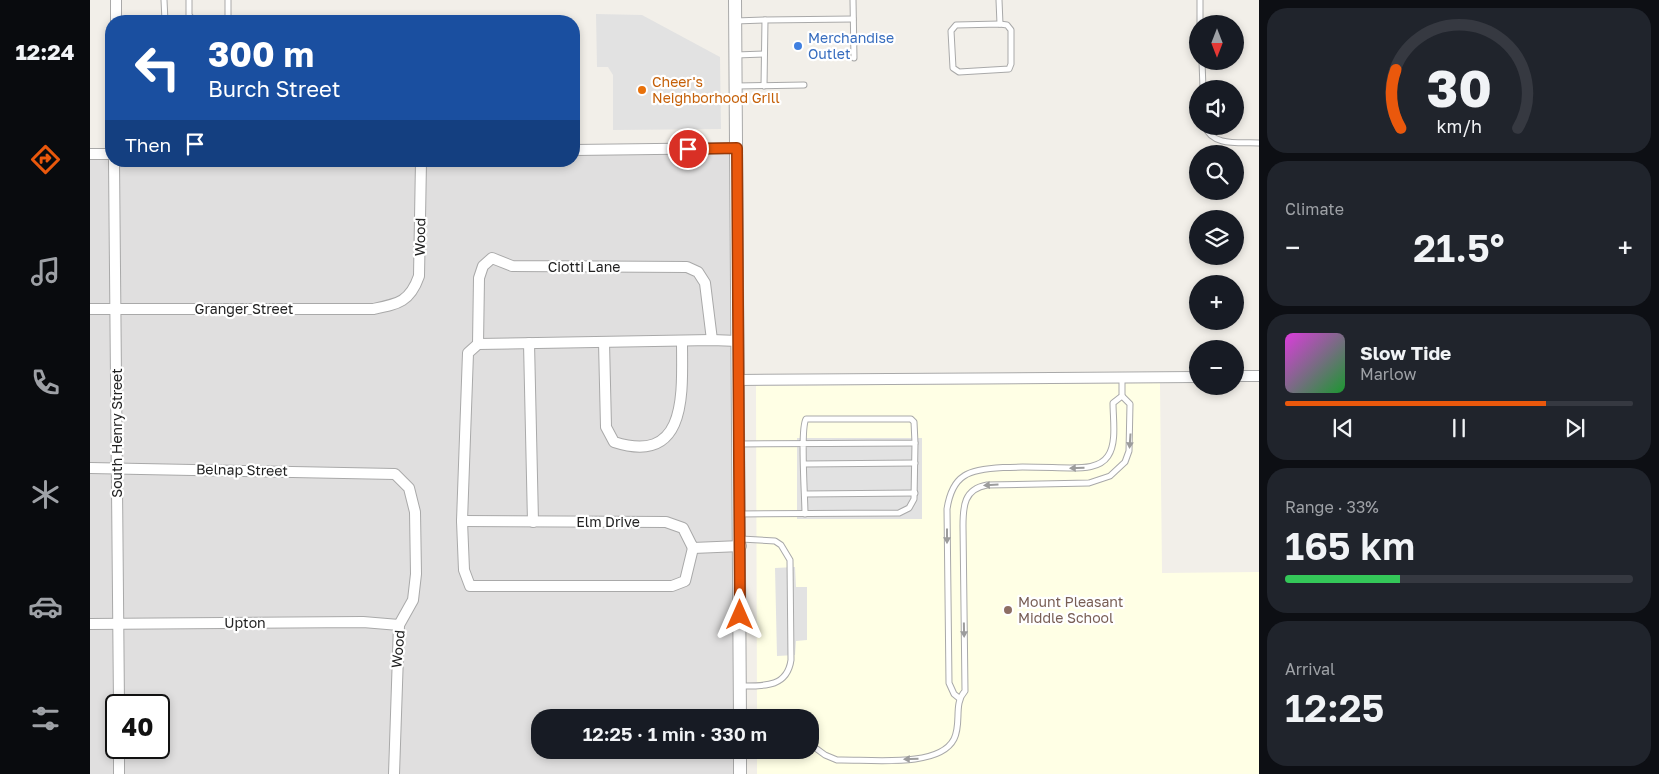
<!DOCTYPE html>
<html lang="en">
<head>
<meta charset="utf-8">
<style>
	body { margin:0; font-family:"Golos Text",sans-serif; background:#20242c; color:#f1f3f6; height:100vh; display:flex; flex-direction:column; font-size:19px; white-space:nowrap }
	* { box-sizing:border-box; margin:0 }
	p { font-size:16px; color:#9ea1a6 }
	.icon { flex:none; width:28px; height:28px; fill:none; stroke:currentColor; stroke-width:2; stroke-linecap:round; stroke-linejoin:round }
	.map { position:relative; flex:1; overflow:hidden }
	.panel { display:flex; flex-direction:column; gap:8px; padding:8px; background:#0d0f14; width:400px }
	.panel>* { flex:none }
	.guide { position:absolute; left:15px; top:15px; width:475px; height:152px; border-radius:20px; box-shadow:0 2px 8px #0003; background:#1a4fa0; color:#fff; overflow:hidden }
	.needle { width:32px; rotate:180deg }
	.fabs { position:absolute; left:1099px; top:15px; display:grid; gap:10px }
	.fabs a { display:grid; place-items:center; width:55px; height:55px; border-radius:50%; background:#171b24; box-shadow:0 2px 8px #0003; font-size:25px }
	.speed { position:absolute; left:15px; top:694px; display:flex; gap:10px; font-size:25px; font-weight:700; text-align:center }
	.speed>* { display:grid; place-content:center; width:65px; height:65px; border-radius:50%; background:#171b24; box-shadow:0 2px 8px #0003; line-height:1 }
	.speed .limit { border:2px solid #111; border-radius:8px; background:#fff; color:#111 }
	.pin { position:absolute; display:grid; place-items:center; width:42px; height:42px; color:#fff; margin:-21px; border:2px solid #fff; border-radius:50%; box-shadow:0 1px 5px #0007 }
	.me { position:absolute; width:55px; margin:-28px; rotate:0deg; stroke-linejoin:round; filter:drop-shadow(0 0 4px #0008) }
	.turn { display:flex; align-items:center; gap:18px; height:105px; padding:0 20px; font-size:22px }
	.turn .icon { width:65px; height:65px; stroke-width:2.5 }
	.turn b { display:block; font-size:35px; line-height:42px }
	.then { display:flex; align-items:center; height:48px; padding:0 20px; background:#0003; gap:10px; font-size:19px }
	.big { font-size:38px; font-weight:600; line-height:1.1 }
	.panel .card { flex:1; display:flex; flex-direction:column; justify-content:center; gap:8px; min-width:0; padding:0 18px; border-radius:20px; background:#20242c }
	.panel .dial { align-items:center; gap:0 }
	.dial svg { height:130px; overflow:visible; fill:none; stroke:#363941; stroke-width:7; stroke-linecap:round; text-anchor:middle }
	.dial text { fill:#f1f3f6; stroke:none }
	.song { display:flex; align-items:center; gap:15px }
	.cover { width:60px; height:60px; border-radius:8px; background:linear-gradient(135deg,hsl(300 70% 55%),hsl(130 70% 35%)) }
	.played { height:5px; border-radius:2px; background:linear-gradient(90deg,#ea580c 75%,#363941 75%) }
	.keys { display:flex; justify-content:space-around; direction:ltr }
	.heat { display:flex; justify-content:space-between; align-items:center; font-size:28px; direction:ltr }
	.charge { height:8px; border-radius:4px; background:linear-gradient(90deg,#34c759 33%,#363941 0) }
	.trip { position:absolute; left:441px; top:709px; width:288px; height:50px; border-radius:20px; background:#171b24; box-shadow:0 2px 8px #0003; font-weight:600; line-height:50px; text-align:center }
	main { display:flex; flex:1; min-height:0 }
	.menu { display:flex; flex-direction:column; width:90px; justify-content:space-around; align-items:center; background:#090b0e; color:#9ea1a6 }
	.menu .icon { width:35px; height:35px }
	.menu .current { color:#ea580c }
	.menu b { font-size:22px; color:#f1f3f6 }
	.map>svg:first-child { display:block }
	.residential { fill:#e0dfdf; fill-rule:evenodd }
	.education { fill:#ffffe5 }
	.parking { fill:#e2e2e2 }
	.lines { fill:none; stroke-linecap:round; stroke-linejoin:round }
	.service-casing { stroke:#a9a9a9; stroke-width:7 }
	.minor-casing { stroke:#a9a9a9; stroke-width:12 }
	.tertiary-casing { stroke:#a9a9a9; stroke-width:14 }
	.service { stroke:#fff; stroke-width:5 }
	.minor { stroke:#fff; stroke-width:10 }
	.tertiary { stroke:#fff; stroke-width:12 }
	.oneway { fill:#9c9c9c }
	.route-casing { stroke:#983908; stroke-width:12 }
	.route { stroke:#ea580c; stroke-width:9 }
	.shop-dot { fill:#3f7fe0; stroke:#fff; stroke-width:2 }
	.food-dot { fill:#e8710a; stroke:#fff; stroke-width:2 }
	.education-dot { fill:#8d6e63; stroke:#fff; stroke-width:2 }
	.labels { text-anchor:middle; stroke-width:4.5; stroke-linejoin:round; paint-order:stroke }
	.shop-label { font-size:14px; fill:#366cbe; stroke:#fff; text-anchor:start }
	.food-label { font-size:14px; fill:#c56008; stroke:#fff; text-anchor:start }
	.street-label { font-size:14px; fill:#222; stroke:#fff }
	.education-label { font-size:14px; fill:#785e54; stroke:#fff; text-anchor:start }
</style>
</head>
<body>
<main>
<nav class="menu">
<b>12:24</b>
<svg class="icon current" aria-label="directions" viewBox="0 0 24 24"><path d="M12 3l9 9-9 9-9-9zM9 14v-3h6M13 9l2 2-2 2"/></svg>
<svg class="icon" aria-label="music" viewBox="0 0 24 24"><path d="M9 18V5l10-2v13"/><circle cx="6" cy="18" r="3"/><circle cx="16" cy="16" r="3"/></svg>
<svg class="icon" aria-label="phone" viewBox="0 0 24 24"><path d="M5 4h4l2 5-3 2q2 4 5 5l2-3 5 2v4C11 20 4 13 5 4z"/></svg>
<svg class="icon" aria-label="climate" viewBox="0 0 24 24"><path d="M12 3v18M4 7l16 10M4 17L20 7"/></svg>
<svg class="icon" aria-label="car" viewBox="0 0 24 24"><path d="M5 17H2v-5l4-1 3-4h7l3 4 3 1v5h-3M9 17h6M6 11h13"/><circle cx="7" cy="17" r="2"/><circle cx="17" cy="17" r="2"/></svg>
<svg class="icon" aria-label="filters" viewBox="0 0 24 24"><path d="M4 7h16M4 17h16"/><circle cx="9" cy="7" r="2"/><circle cx="15" cy="17" r="2"/></svg>
</nav>
<div class="map">
<svg width="1169" height="774" viewBox="0 0 1169 774">
	<rect width="100%" height="100%" fill="#f2efe9"/>
	<path class="residential" d="M647,148l3,569 -200,1v32h200v24h-650v-621h21v8h463v-12zM26,705h43v43h-43z"/>
	<polygon class="education" points="1070,383 1072,573 1169,572 1169,774 667,774 667,750 720,750 720,718 667,717 666,386"/>
	<g class="parking">
		<polygon points="506,14 552,15 630,57 631,129 523,130 523,75 518,67 507,67"/>
		<rect x="707" y="438" width="125" height="81"/>
		<polygon points="705,567 706,587 717,587 717,640 706,641 705,655 687,656 685,568"/>
	</g>
	<g class="lines">
		<g class="service-casing">
			<g id="service">
				<polyline points="74,0 75,21"/>
				<polyline points="99,0 99,15 103,20 138,19 138,0"/>
				<polyline points="763,0 764,58"/>
				<polyline points="909,0 910,24"/>
				<polyline points="1110,0 1110,24"/>
				<polyline points="645,21 675,20"/>
				<polygon points="910,24 917,25 921,30 921,64 919,69 869,72 863,68 861,31 866,25"/>
				<polyline points="646,55 674,54"/>
				<polyline points="1112,61 1113,89"/>
				<polyline points="647,86 714,85"/>
				<polyline points="674,86 675,20 763,19"/>
				<path d="M1115,126c7,21 35,16 54,17"/>
				<path d="M649,444c59,0 117,-1 176,-1l-1,-21 -3,-3h-105c-6,10 -1,78 -1,95"/>
				<polyline points="715,464 825,463"/>
				<polyline points="715,494 825,493"/>
				<polyline points="650,514 809,513 819,508 824,499 825,443"/>
				<path d="M650,686c23,0 47,2 51,-26l-1,-100 -9,-15 -6,-4 -34,-2"/>
				<path d="M869,698l-5,-4 -5,-11 -2,-174c2,-13 6,-26 17,-33 19,-13 81,-8 106,-8 13,0 30,0 38,-12 9,-13 5,-37 5,-53l9,-7v-18"/>
				<path d="M720,744l15,11 12,5c30,-1 102,9 117,-21 8,-16 -1,-35 11,-48l-2,-165c0,-20 1,-37 24,-41l102,-2 21,-7 15,-14 4,-11 1,-47 -8,-8"/>
			</g>
		</g>
		<g class="minor-casing">
			<g id="minor">
				<polyline points="26,21 26,0"/>
				<polyline points="484,150 647,148"/>
				<polyline points="0,154 21,154"/>
				<polyline points="24,161 29,705"/>
				<path d="M0,309h283c25,-5 37,-7 46,-33l2,-115"/>
				<path d="M514,342l2,85 8,15c75,24 68,-51 68,-101"/>
				<polyline points="439,343 443,522"/>
				<polyline points="388,344 389,278 393,266 402,258 422,266 597,267 608,272 615,283 622,340"/>
				<polyline points="1145,376 1169,376"/>
				<polyline points="648,380 1108,377"/>
				<polyline points="0,468 305,474 319,488 325,512 326,574 323,600 309,625 304,774"/>
				<polyline points="372,521 576,522 593,528 603,548 651,546"/>
				<polyline points="603,548 595,581 582,586 380,586 374,570 372,521 378,353 388,344 622,340 648,341"/>
				<polyline points="0,624 273,622 309,625"/>
				<polyline points="29,748 29,774"/>
			</g>
		</g>
		<g class="tertiary-casing">
			<g id="tertiary">
				<polyline points="645,0 650,718"/>
				<polyline points="650,750 650,774"/>
			</g>
		</g>
		<use href="#service" class="service"/>
		<use href="#minor" class="minor"/>
		<use href="#tertiary" class="tertiary"/>
	</g>
	<defs><path id="oneway-solid" d="M-6-.8H1V-3.2L6.5 0L1 3.2V.8H-6Z" transform="scale(1.25)"/></defs>
	<g class="oneway">
		<use href="#oneway-solid" transform="translate(1040 441) rotate(94)"/>
		<use href="#oneway-solid" transform="translate(987 468) rotate(179)"/>
		<use href="#oneway-solid" transform="translate(901 485) rotate(176)"/>
		<use href="#oneway-solid" transform="translate(857 536) rotate(90)"/>
		<use href="#oneway-solid" transform="translate(874 630) rotate(89)"/>
		<use href="#oneway-solid" transform="translate(821 759) rotate(179)"/>
	</g>
	<g class="lines">
		<g class="route-casing">
			<polyline id="route" points="598,149 647,148 650,615"/>
		</g>
		<use href="#route" class="route"/>
	</g>
	<circle class="shop-dot" cx="708" cy="46" r="5"/>
	<circle class="food-dot" cx="552" cy="90" r="5"/>
	<circle class="education-dot" cx="918" cy="610" r="5"/>
	<g class="labels">
		<g class="shop-label">
			<text x="718" y="43">Merchandise<tspan x="718" dy="16">Outlet</tspan></text>
		</g>
		<g class="food-label">
			<text x="562" y="87">Cheer's<tspan x="562" dy="16">Neighborhood Grill</tspan></text>
		</g>
		<g class="street-label">
			<text transform="translate(330 237) rotate(-89)" y="5">Wood</text>
			<text x="494" y="272">Ciotti Lane</text>
			<text x="154" y="314">Granger Street</text>
			<text transform="translate(27 433) rotate(-90)" y="5">South Henry Street</text>
			<text transform="translate(152 470) rotate(1)" y="5">Belnap Street</text>
			<text x="518" y="527">Elm Drive</text>
			<text x="155" y="628">Upton</text>
			<text transform="translate(308 649) rotate(-85)" y="5">Wood</text>
		</g>
		<g class="education-label">
			<text x="928" y="607">Mount Pleasant<tspan x="928" dy="16">Middle School</tspan></text>
		</g>
	</g>
</svg>
<div class="fabs">
<a><svg class="needle" viewBox="-14 -14 28 28"><path d="M0-13l5 13h-10z" fill="#e53935"/><path d="M0 13l5-13h-10z" fill="#9ea1a6"/></svg></a>
<a><svg class="icon" aria-label="sound" viewBox="0 0 24 24"><path d="M4 9h4l5-4v14l-5-4H4zM17 9q2 3 0 6"/></svg></a>
<a><svg class="icon" aria-label="search" viewBox="0 0 24 24"><circle cx="10" cy="10" r="6"/><path d="M15 15l6 6"/></svg></a>
<a><svg class="icon" aria-label="layers" viewBox="0 0 24 24"><path d="M12 4l9 5-9 5-9-5zM3 14l9 5 9-5"/></svg></a>
<a>+</a>
<a>−</a>
</div>
<div class="speed"><div class="limit">40</div></div>
<div class="pin" style="left:598px;top:149px;background:#d93025"><svg class="icon" aria-label="arrive" viewBox="0 0 24 24"><path d="M6 21V4h12l-3 4 3 4H6"/></svg></div>
<svg class="me" style="left:650px;top:615px" viewBox="-20 -20 40 40"><path d="M0-17L14 15 0 8-14 15z" fill="#ea580c" stroke="#fff" stroke-width="4"/></svg>
<div class="trip">12:25 · 1 min · 330 m</div>
<div class="guide">
<div class="turn"><svg class="icon" aria-label="left" viewBox="0 0 24 24"><path d="M17 20v-9H6M10 6l-5 5 5 5"/></svg><div><b>300 m</b>Burch Street</div></div>
<div class="then">Then<svg class="icon" aria-label="arrive" viewBox="0 0 24 24"><path d="M6 21V4h12l-3 4 3 4H6"/></svg></div>
</div>
</div>
<section class="panel">
<div class="card dial"><svg viewBox="0 0 100 80">
<path d="M14 69A42 42 0 1 1 86 69"/>
<path d="M14 69A42 42 0 0 1 11 33" stroke="#ea580c"/>
<text x="50" y="56" font-size="32" font-weight="700">30</text>
<text x="50" y="72" font-size="11">km/h</text>
</svg></div>
<div class="card"><p>Climate</p>
<div class="heat"><a>−</a><b class="big">21.5°</b><a>+</a></div>
</div>
<div class="card">
<div class="song"><i class="cover"></i><div><b>Slow Tide</b><p>Marlow</p></div></div>
<div class="played"></div>
<div class="keys"><svg class="icon" aria-label="previous" viewBox="0 0 24 24"><path d="M18 5L8 12l10 7zM5 5v14"/></svg><svg class="icon" aria-label="pause" viewBox="0 0 24 24"><path d="M8 5v14M16 5v14"/></svg><svg class="icon" aria-label="next" viewBox="0 0 24 24"><path d="M6 5l10 7-10 7zM19 5v14"/></svg></div>
</div>
<div class="card"><p>Range · 33%</p><b class="big">165 km</b><div class="charge"></div></div>
<div class="card"><p>Arrival</p><b class="big">12:25</b></div>
</section>
</main>
</body>
</html>
